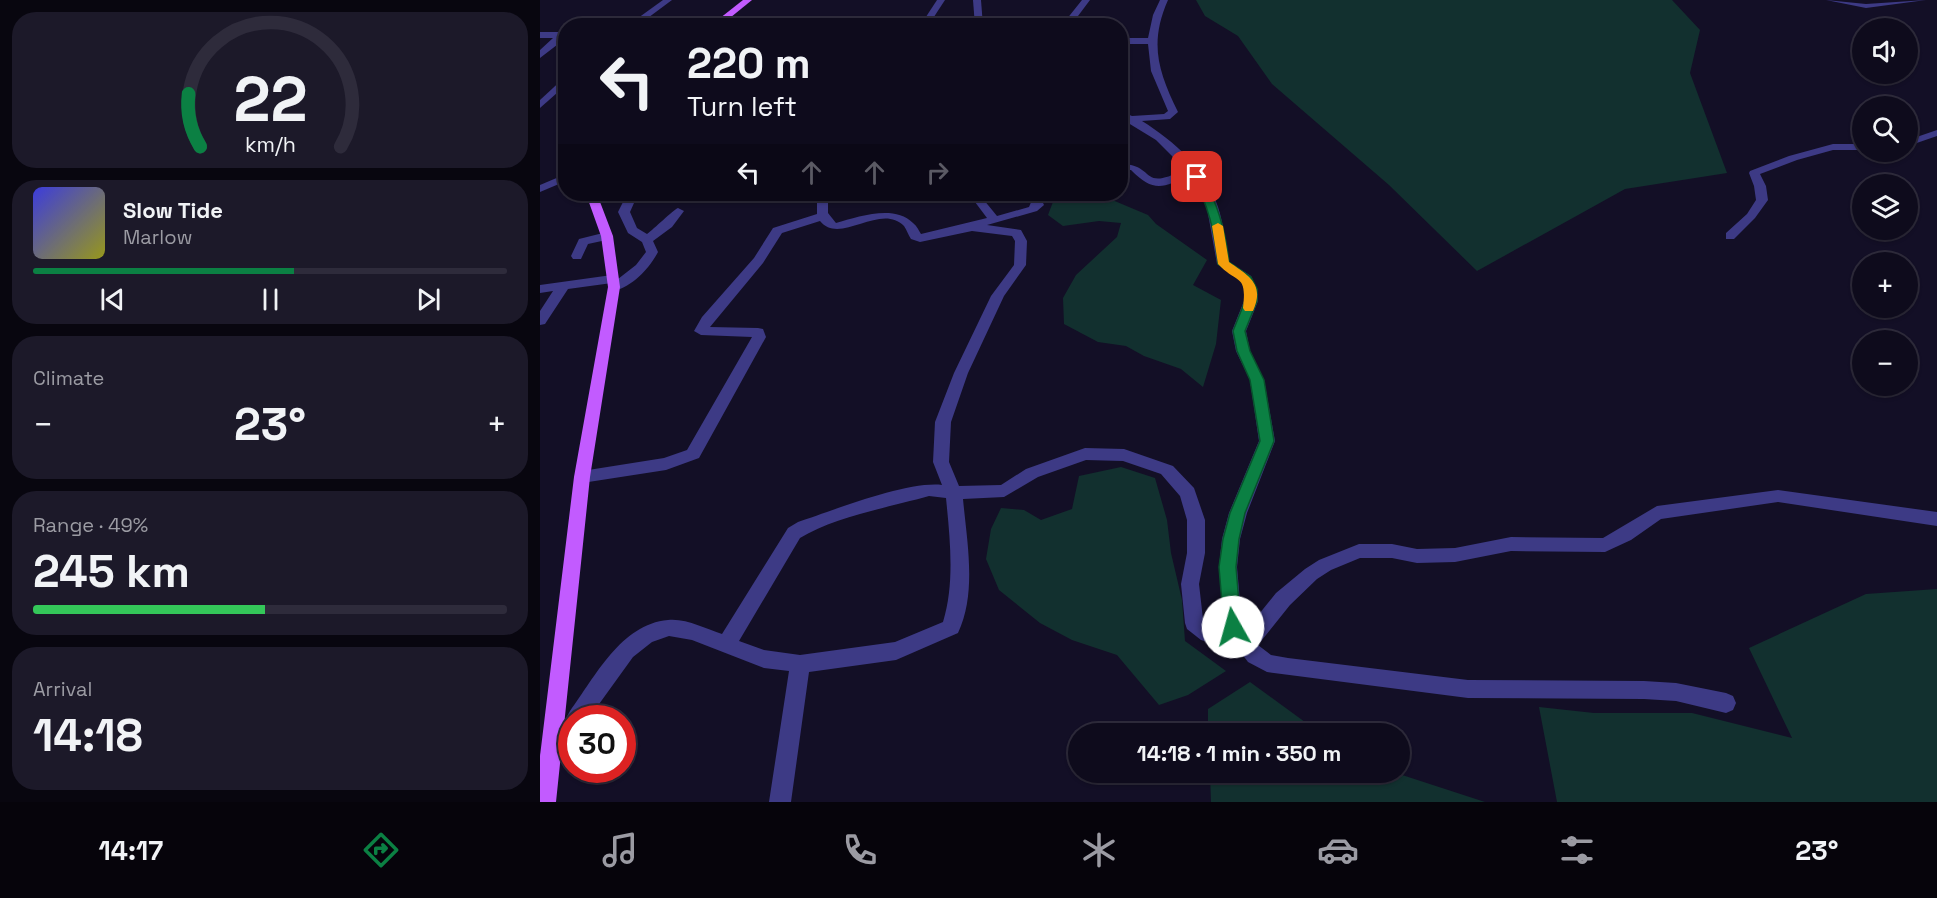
<!DOCTYPE html>
<html lang="en">
<head>
<meta charset="utf-8">
<style>
	body { margin:0; font-family:"Space Grotesk",sans-serif; background:#1c1929; color:#f1f3f6; height:100vh; display:flex; flex-direction:column; font-size:22px; white-space:nowrap }
	* { box-sizing:border-box; margin:0 }
	p { font-size:20px; color:#9b9ba3 }
	.icon { flex:none; width:33px; height:33px; fill:none; stroke:currentColor; stroke-width:2; stroke-linecap:round; stroke-linejoin:round }
	.map { position:relative; flex:1; overflow:hidden }
	.details { display:flex; flex-direction:column; gap:12px; padding:12px; background:#08060f; width:540px }
	.details>* { flex:none }
	.top-card { position:absolute; left:18px; top:18px; width:570px; height:183px; border-radius:24px; box-shadow:0 2px 4px #0004,0 0 0 2px #2e2b3b; background:#0e0b1c; color:#f1f3f6; overflow:hidden }
	.controls { position:absolute; left:1312px; top:18px; display:grid; gap:12px }
	.controls a { display:grid; place-items:center; width:66px; height:66px; border-radius:50%; background:#0e0b1c; box-shadow:0 2px 4px #0004,0 0 0 2px #2e2b3b; font-size:30px }
	.speed { position:absolute; left:18px; top:705px; display:flex; gap:12px; font-size:30px; font-weight:700; text-align:center }
	.speed>* { display:grid; place-content:center; width:78px; height:78px; border-radius:50%; background:#0e0b1c; box-shadow:0 2px 4px #0004,0 0 0 2px #2e2b3b; line-height:1 }
	.speed .limit { border:9px solid #d22; background:#fff; color:#111 }
	.pin { position:absolute; display:grid; place-items:center; width:51px; height:51px; color:#fff; margin:-26px; border-radius:12px; box-shadow:0 3px 9px #0006 }
	.me { position:absolute; width:66px; margin:-33px; rotate:353deg; stroke-linejoin:round; filter:drop-shadow(0 0 4px #0008) }
	.turn { display:flex; align-items:center; gap:21px; height:126px; padding:0 30px; font-size:27px }
	.turn .icon { width:78px; height:78px; stroke-width:2.5 }
	.turn b { display:block; font-size:42px; line-height:51px }
	.lanes { display:flex; align-items:center; height:57px; padding:0 30px; background:#0003; justify-content:center; gap:30px; direction:ltr }
	.lanes .off { opacity:.35 }
	.big { font-size:45px; font-weight:700; line-height:1.1 }
	.details .tile { flex:1; display:flex; flex-direction:column; justify-content:center; gap:9px; min-width:0; padding:0 21px; border-radius:24px; background:#1c1929 }
	.details .dial { align-items:center; gap:0 }
	.dial svg { height:156px; overflow:visible; fill:none; stroke:#2e2b3b; stroke-width:7; stroke-linecap:round; text-anchor:middle }
	.dial text { fill:#f1f3f6; stroke:none }
	.song { display:flex; align-items:center; gap:18px }
	.cover { width:72px; height:72px; border-radius:9px; background:linear-gradient(135deg,hsl(240 70% 55%),hsl(60 70% 35%)) }
	.played { height:6px; border-radius:3px; background:linear-gradient(90deg,#0b8043 55%,#2e2b3b 55%) }
	.keys { display:flex; justify-content:space-around; direction:ltr }
	.heat { display:flex; justify-content:space-between; align-items:center; font-size:33px; direction:ltr }
	.charge { height:9px; border-radius:4px; background:linear-gradient(90deg,#34c759 49%,#2e2b3b 0) }
	.trip { position:absolute; left:528px; top:723px; width:342px; height:60px; border-radius:30px; background:#0e0b1c; box-shadow:0 2px 4px #0004,0 0 0 2px #2e2b3b; font-weight:700; line-height:60px; text-align:center }
	.dock { display:flex; height:96px; justify-content:space-around; align-items:center; background:#06040b; color:#9b9ba3 }
	.dock .icon { width:42px; height:42px }
	.dock .on { color:#0b8043 }
	.dock b { font-size:27px; color:#f1f3f6 }
	main { display:flex; flex:1; min-height:0 }
	.map>svg:first-child { display:block }
	.green { fill:#12302f }
	.lines { fill:none; stroke-linecap:round; stroke-linejoin:round }
	.minor { fill:#3d3a85; fill-rule:evenodd }
	.major { fill:#c25bff; fill-rule:evenodd }
	.route { fill:#0b8043; stroke:#07532c; stroke-width:1.5 }
	.slow { fill:#f59e0b }
</style>
</head>
<body>
<main>
<section class="details">
<div class="tile dial"><svg viewBox="0 0 100 80">
<path d="M14 69A42 42 0 1 1 86 69"/>
<path d="M14 69A42 42 0 0 1 8 42" stroke="#0b8043"/>
<text x="50" y="56" font-size="32" font-weight="700">22</text>
<text x="50" y="72" font-size="11">km/h</text>
</svg></div>
<div class="tile">
<div class="song"><i class="cover"></i><div><b>Slow Tide</b><p>Marlow</p></div></div>
<div class="played"></div>
<div class="keys"><svg class="icon" aria-label="previous" viewBox="0 0 24 24"><path d="M18 5L8 12l10 7zM5 5v14"/></svg><svg class="icon" aria-label="pause" viewBox="0 0 24 24"><path d="M8 5v14M16 5v14"/></svg><svg class="icon" aria-label="next" viewBox="0 0 24 24"><path d="M6 5l10 7-10 7zM19 5v14"/></svg></div>
</div>
<div class="tile"><p>Climate</p>
<div class="heat"><a>−</a><b class="big">23°</b><a>+</a></div>
</div>
<div class="tile"><p>Range · 49%</p><b class="big">245 km</b><div class="charge"></div></div>
<div class="tile"><p>Arrival</p><b class="big">14:18</b></div>
</section>
<div class="map">
<svg width="1397" height="802" viewBox="0 0 1397 802">
	<rect width="100%" height="100%" fill="#130f26"/>
	<g class="green">
		<polygon points="656,0 1132,0 1160,30 1150,73 1187,173 1085,189 937,271 849,185 732,84 698,36 665,16"/>
		<polygon points="516,194 558,194 608,215 616,224 667,260 653,285 681,300 676,344 663,387 641,369 604,356 586,346 558,342 524,324 523,298 536,275 577,237 581,223 559,221 523,226 508,215"/>
		<polygon points="581,467 615,478 627,520 631,553 642,600 645,641 686,671 648,695 619,705 577,655 532,640 500,623 459,590 446,559 451,529 461,508 484,510 501,520 532,509 539,476"/>
		<polygon points="1397,589 1397,802 1017,802 999,707 1054,713 1152,713 1252,738 1209,648 1326,594"/>
		<polygon points="710,682 780,733 668,733 668,709"/>
		<polygon points="670,773 856,773 945,802 671,802"/>
	</g>
	<g class="lines">
		<g class="minor">
			<polygon points="123,0 132,0 97,26 87,26"/>
			<polygon points="397,0 405,0 388,26 380,26"/>
			<polygon points="433,0 441,0 443,26 435,26"/>
			<polygon points="542,0 550,0 532,24 517,26 526,20"/>
			<path d="M620,0h8c-19,43 -10,71 10,112l-8,7 -28,2c32,20 65,49 76,86 6,18 7,37 11,55l22,14 6,13 1,12 -12,30 4,20 14,29 11,61 -28,72 -7,26 -3,28 5,57 4,6 30,-37 29,-24 14,-9 40,-16h33l25,5 38,-1 56,-11 92,1 54,-32 121,-16 159,22v14l-159,-24 -117,17 -30,21 -26,12 -94,-1 -56,11 -38,1 -25,-5h-32l-29,12 -14,9 -27,26 -32,40 13,10 17,3 180,22 176,1 32,2 50,10 7,3 3,7 -3,7 -7,3 -50,-12 -32,-2 -176,-1 -201,-26 -19,-10 -6,-8 -41,-14 -14,-11 -2,-6 -4,-39 6,-31v-33l-7,-24 -19,-22 -38,-13 -37,-1 -48,17 -34,20 -41,2c4,43 14,94 -5,134l-62,27 -87,12 -18,130h-22l20,-131 -25,-3 -72,-28 -23,-4 -17,6 -19,15 -44,61h-17c0,20 1,39 -21,48l-8,-4 -3,-7c7,-17 23,-29 30,-44 25,-34 51,-87 98,-91 18,-2 38,9 54,14l66,-106 10,-6c36,-12 109,-41 144,-37l-9,-23 2,-40 19,-49 37,-77 23,-31 1,-24 -3,-5 -40,-5 -52,11 -9,-3c-3,-4 -4,-9 -7,-13 -24,-24 -64,20 -84,-5l-38,12 -19,30 -53,64 48,1 5,1 3,8 -67,121 -33,12 -84,13 -6,-2 -2,-4 2,-4 6,-2 82,-13 23,-8 65,-113 -51,-2 -7,-4 8,-14 52,-59 19,-30 44,-14v-20h11v19l8,10c22,-6 58,-19 77,0 4,3 6,8 8,11l66,-16 -18,-24h10l18,22 32,-9 3,-7 -3,-6h10l5,11 -7,6 -50,14 34,5 6,11 -1,24 -22,31 -36,77 -17,49 -2,40 10,24 42,-1 25,-16 59,-21 39,1 49,17 21,22 11,32v33l-6,31 4,35 11,8 11,4 -6,-64 3,-28 7,-26 30,-72 -9,-61 -14,-29 -4,-20 12,-30 1,-12 -4,-8 -24,-17 -10,-56 -17,-33c-28,14 -37,17 -59,-5h-11v-6c37,0 19,29 65,5l-29,-29 -36,-22v-7l12,5 32,-2 4,-3 -17,-40 -3,-27h-28v-6h28l5,-23zM389,496l17,2c4,41 9,85 -3,124l-48,20 -95,13 -36,-5 -25,-9 61,-103c34,-21 90,-31 129,-42z"/>
			<polygon points="1286,0 1326,4 1386,0 1326,8"/>
			<polygon points="0,32 26,32 26,38 0,58 0,50 13,38 0,38"/>
			<polygon points="26,76 26,85 0,108 0,100"/>
			<polygon points="1397,130 1397,136 1368,146 1368,140"/>
			<polygon points="1293,144 1323,144 1323,150 1293,150 1257,160 1220,174 1226,186 1228,200 1215,218 1194,239 1186,239 1186,233 1207,214 1216,200 1214,186 1209,173 1210,171 1249,156"/>
			<polygon points="26,174 26,181 0,192 0,185"/>
			<path d="M87,194h11l-8,18 7,16 10,6c7,-5 26,-24 31,-26l6,3 -12,16 -19,14 5,11c-9,17 -25,34 -44,39l-6,-4 4,-4 -44,6 -23,35 -5,1v-14l13,-20 -13,2v-8l72,-10 6,4 18,-14 10,-13 -4,-10 -14,-9 -10,-21z"/>
			<polygon points="67,232 71,233 71,239 48,244 41,259 33,259 31,256 39,239"/>
		</g>
		<g class="major">
			<polygon points="203,0 212,0 180,26 170,26"/>
			<polygon points="46,194 57,194 73,236 80,287 50,477 16,802 0,802 0,756 34,477 68,287 61,236"/>
		</g>
	</g>
	<path class="route" d="M653,174h7c18,28 25,56 29,88l22,15 6,12v12l-12,30 5,20 14,29 10,61 -29,72 -6,26 -3,28 5,60 -2,6 -6,2 -6,-2 -3,-6 -5,-60 4,-28 7,-26 30,-72 -10,-61 -13,-29 -4,-20 12,-30v-12l-3,-8 -24,-17c-4,-33 -9,-59 -26,-87z"/>
	<path class="slow" d="M678,223l5,3 6,36c20,14 36,22 24,49h-8l-2,-3c4,-35 -5,-23 -25,-44l-6,-38z"/>
</svg>
<div class="controls">
<a><svg class="icon" aria-label="sound" viewBox="0 0 24 24"><path d="M4 9h4l5-4v14l-5-4H4zM17 9q2 3 0 6"/></svg></a>
<a><svg class="icon" aria-label="search" viewBox="0 0 24 24"><circle cx="10" cy="10" r="6"/><path d="M15 15l6 6"/></svg></a>
<a><svg class="icon" aria-label="layers" viewBox="0 0 24 24"><path d="M12 4l9 5-9 5-9-5zM3 14l9 5 9-5"/></svg></a>
<a>+</a>
<a>−</a>
</div>
<div class="speed"><div class="limit">30</div></div>
<div class="pin" style="left:657px;top:177px;background:#d93025"><svg class="icon" aria-label="arrive" viewBox="0 0 24 24"><path d="M6 21V4h12l-3 4 3 4H6"/></svg></div>
<svg class="me" style="left:693px;top:627px" viewBox="-20 -20 40 40"><circle r="19" fill="#fff"/><path d="M0-13L10 11 0 6-10 11z" fill="#0b8043"/></svg>
<div class="trip">14:18 · 1 min · 350 m</div>
<div class="top-card">
<div class="turn"><svg class="icon" aria-label="left" viewBox="0 0 24 24"><path d="M17 20v-9H6M10 6l-5 5 5 5"/></svg><div><b>220 m</b>Turn left</div></div>
<div class="lanes"><svg class="icon" aria-label="left" viewBox="0 0 24 24"><path d="M17 20v-9H6M10 6l-5 5 5 5"/></svg><svg class="icon off" aria-label="ahead" viewBox="0 0 24 24"><path d="M12 20V5M6 11l6-6 6 6"/></svg><svg class="icon off" aria-label="ahead" viewBox="0 0 24 24"><path d="M12 20V5M6 11l6-6 6 6"/></svg><svg class="icon off" aria-label="right" viewBox="0 0 24 24"><path d="M7 20v-9h11M14 6l5 5-5 5"/></svg></div>
</div>
</div>
</main>
<nav class="dock">
<b>14:17</b>
<svg class="icon on" aria-label="directions" viewBox="0 0 24 24"><path d="M12 3l9 9-9 9-9-9zM9 14v-3h6M13 9l2 2-2 2"/></svg>
<svg class="icon" aria-label="music" viewBox="0 0 24 24"><path d="M9 18V5l10-2v13"/><circle cx="6" cy="18" r="3"/><circle cx="16" cy="16" r="3"/></svg>
<svg class="icon" aria-label="phone" viewBox="0 0 24 24"><path d="M5 4h4l2 5-3 2q2 4 5 5l2-3 5 2v4C11 20 4 13 5 4z"/></svg>
<svg class="icon" aria-label="climate" viewBox="0 0 24 24"><path d="M12 3v18M4 7l16 10M4 17L20 7"/></svg>
<svg class="icon" aria-label="car" viewBox="0 0 24 24"><path d="M5 17H2v-5l4-1 3-4h7l3 4 3 1v5h-3M9 17h6M6 11h13"/><circle cx="7" cy="17" r="2"/><circle cx="17" cy="17" r="2"/></svg>
<svg class="icon" aria-label="filters" viewBox="0 0 24 24"><path d="M4 7h16M4 17h16"/><circle cx="9" cy="7" r="2"/><circle cx="15" cy="17" r="2"/></svg>
<b>23°</b>
</nav>
</body>
</html>
